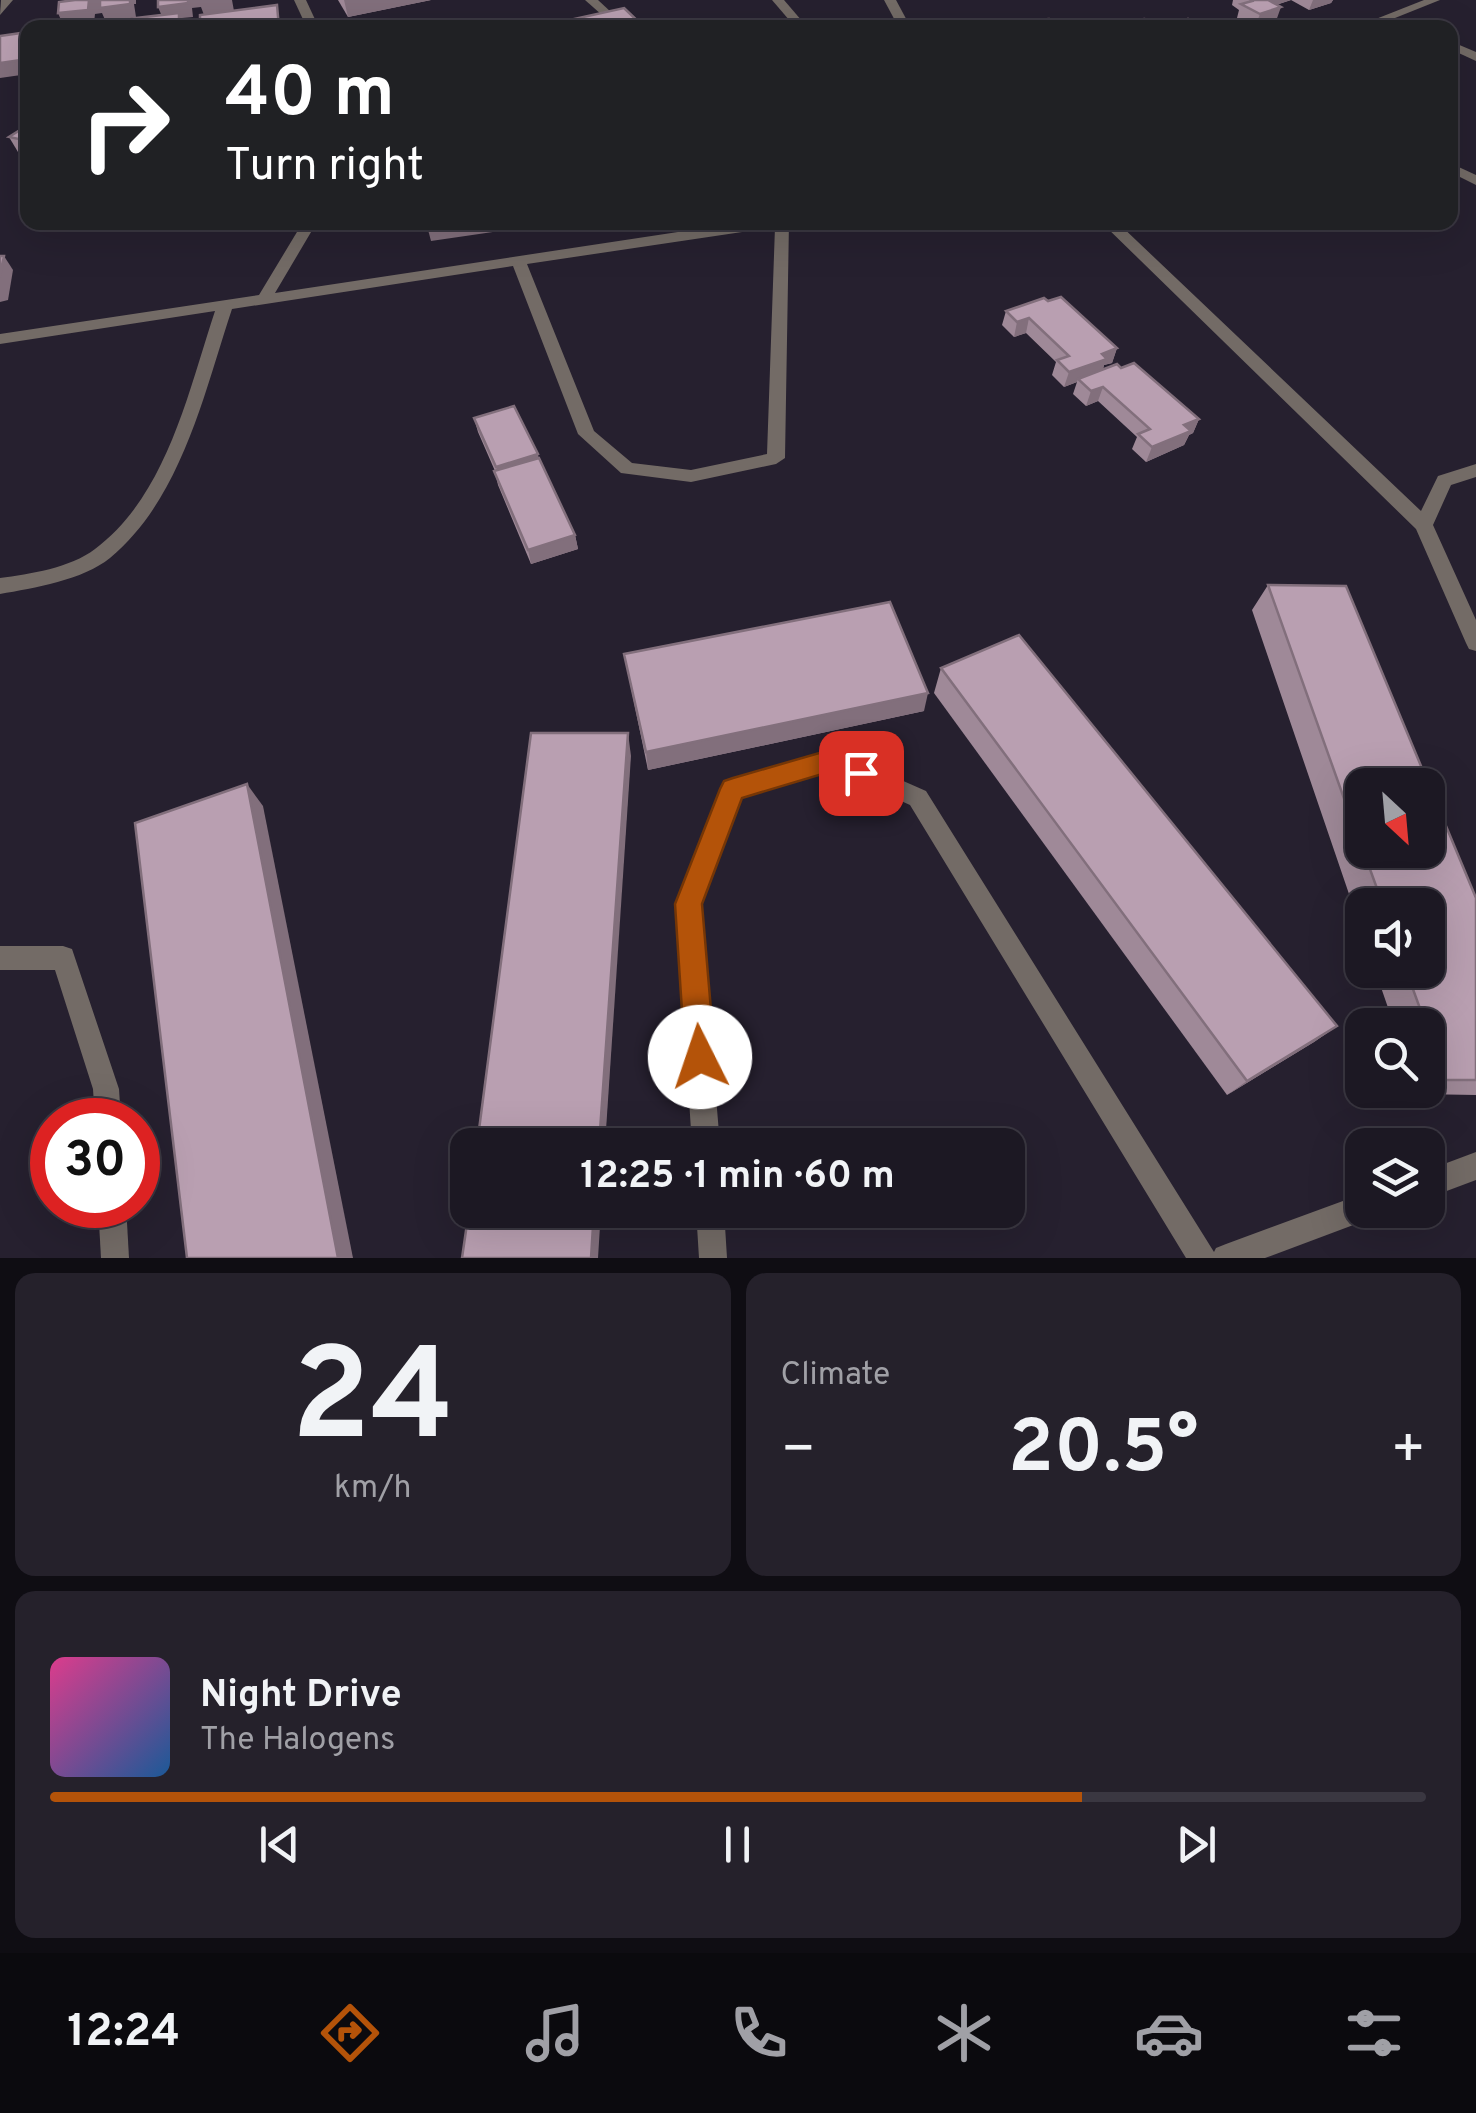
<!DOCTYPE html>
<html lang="en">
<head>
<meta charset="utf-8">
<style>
	body { margin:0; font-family:Overpass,sans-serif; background:#25212b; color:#f1f3f6; height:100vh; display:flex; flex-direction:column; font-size:38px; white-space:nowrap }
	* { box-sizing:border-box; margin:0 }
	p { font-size:32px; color:#a0a0a6 }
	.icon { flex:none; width:55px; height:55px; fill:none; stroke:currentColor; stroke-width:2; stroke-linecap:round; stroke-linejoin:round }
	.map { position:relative; height:1258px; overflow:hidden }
	.side { display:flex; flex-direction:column; gap:15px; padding:15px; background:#0f0d13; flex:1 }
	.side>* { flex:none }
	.guide { position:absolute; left:20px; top:20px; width:1438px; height:210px; border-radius:20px; box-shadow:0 10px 40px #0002,0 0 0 2px #3a3741; background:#202124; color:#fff; overflow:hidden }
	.needle { width:65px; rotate:154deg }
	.tools { position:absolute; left:1345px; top:768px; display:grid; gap:20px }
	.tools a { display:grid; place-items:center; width:100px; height:100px; border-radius:20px; background:#1c1823; box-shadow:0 10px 40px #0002,0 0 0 2px #3a3741; font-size:50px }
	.speed { position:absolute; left:30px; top:1098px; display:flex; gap:20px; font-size:50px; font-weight:700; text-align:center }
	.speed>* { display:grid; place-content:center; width:130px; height:130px; border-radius:50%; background:#1c1823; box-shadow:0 10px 40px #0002,0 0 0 2px #3a3741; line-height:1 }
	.speed .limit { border:15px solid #d22; background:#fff; color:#111 }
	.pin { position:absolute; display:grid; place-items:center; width:85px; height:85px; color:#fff; margin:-42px; border-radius:20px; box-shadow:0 5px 15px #0006 }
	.me { position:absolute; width:110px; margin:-55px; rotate:356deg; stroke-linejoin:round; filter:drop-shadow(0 0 8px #0008) }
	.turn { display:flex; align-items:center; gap:35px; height:210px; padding:0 40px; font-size:45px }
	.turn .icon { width:130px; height:130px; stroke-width:2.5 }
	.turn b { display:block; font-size:70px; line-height:85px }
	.big { font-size:75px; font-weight:700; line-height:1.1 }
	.side .card { flex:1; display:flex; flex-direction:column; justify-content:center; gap:15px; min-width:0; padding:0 35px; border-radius:20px; background:#25212b }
	.side .dial { align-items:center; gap:0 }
	.dial b { font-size:130px; line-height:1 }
	.song { display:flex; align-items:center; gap:30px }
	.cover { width:120px; height:120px; border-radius:15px; background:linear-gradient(135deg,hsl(330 70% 55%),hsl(210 70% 35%)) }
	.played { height:10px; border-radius:5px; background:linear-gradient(90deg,#b45309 75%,#3a3741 75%) }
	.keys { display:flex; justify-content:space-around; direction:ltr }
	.heat { display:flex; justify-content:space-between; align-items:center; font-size:55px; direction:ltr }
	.side .tiles { flex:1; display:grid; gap:15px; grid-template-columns:1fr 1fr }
	.card:last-child { grid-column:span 2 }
	.trip { position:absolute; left:450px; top:1128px; width:575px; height:100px; border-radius:20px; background:#1c1823; box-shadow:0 10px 40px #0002,0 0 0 2px #3a3741; font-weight:700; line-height:100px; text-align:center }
	.menu { display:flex; height:160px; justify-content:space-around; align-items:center; background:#0b0a0e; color:#a0a0a6 }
	.menu .icon { width:70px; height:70px }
	.menu .on { color:#b45309 }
	.menu b { font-size:45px; color:#f1f3f6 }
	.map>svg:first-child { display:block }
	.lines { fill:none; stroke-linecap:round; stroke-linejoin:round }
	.street { fill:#736b66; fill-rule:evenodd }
	.wall { fill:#9f8998 }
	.shaded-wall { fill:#826f7c }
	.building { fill:#b99fb1; stroke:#826f7c; stroke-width:2.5 }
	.route { fill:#b45309; stroke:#753606; stroke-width:2.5 }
</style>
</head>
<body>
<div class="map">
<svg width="1476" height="1258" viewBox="0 0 1476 1258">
	<rect width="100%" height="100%" fill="#26202f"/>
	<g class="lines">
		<g class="street">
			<polygon points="1,0 13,0 0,15"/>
			<polygon points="294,0 306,0 319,28 307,28"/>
			<polygon points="585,0 598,0 612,13 602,15"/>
			<polygon points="772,0 784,0 808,28 796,28"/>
			<polygon points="884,0 896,0 911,28 899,28"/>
			<polygon points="1424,0 1440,0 1370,28 1353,28"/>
			<polygon points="1450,41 1476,52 1476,61 1450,49"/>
			<polygon points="1450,163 1476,175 1476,185 1450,172"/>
			<path d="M303,222h14l-42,71 469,-71h45l-4,236 -9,6 -85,18 -70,-9 -43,-39 -65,-168 -281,43c-28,84 -50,189 -122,249 -27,22 -76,30 -110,36v-16c30,-4 70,-10 95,-29 72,-54 93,-157 120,-238l-215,33v-10l259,-39zM775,227l-8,227 -76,16 -59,-7 -38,-32 -67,-167z"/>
			<polygon points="1101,222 1117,222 1421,511 1438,476 1476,464 1476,477 1451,485 1433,525 1476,620 1476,651 1469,649 1466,643 1416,529"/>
			<polygon points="833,750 926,791 1214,1252 1216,1248 1226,1244 1362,1194 1362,1210 1375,1210 1372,1218 1265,1258 1186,1258 910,805 832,770 741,796 700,904 720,1145 692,1145 676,904 725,782"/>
			<polygon points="0,946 63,946 72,949 119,1089 121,1120 95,1120 93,1089 55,970 0,970"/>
			<polygon points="1476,1152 1476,1180 1428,1198 1428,1170"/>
			<polygon points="98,1205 126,1205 129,1258 101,1258"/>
			<polygon points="696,1210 724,1210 727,1258 699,1258"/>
		</g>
	</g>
	<g class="wall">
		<polygon points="338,0 431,0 348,17"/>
		<polygon points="1233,0 1333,0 1331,3 1309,10 1291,0 1276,5 1276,21 1255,27 1237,18 1239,10 1232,5"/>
		<polygon points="28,125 28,159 21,157 9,137"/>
		<polygon points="1006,311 1117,348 1112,363 1104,365 1103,369 1121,368 1199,419 1193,433 1189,435 1184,445 1146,462 1132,449 1137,437 1098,401 1086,406 1073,394 1077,382 1064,387 1052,375 1056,362 1026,333 1014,337 1002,325"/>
		<polygon points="474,418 539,458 575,535 578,549 531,564 498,485 495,471 478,432"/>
		<polygon points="1268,585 1476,898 1476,1095 1418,1094 1416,1090 1428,1090 1428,1025 1394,1025 1375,970 1428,970 1428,905 1362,905 1362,932 1252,610"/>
		<polygon points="624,654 924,711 648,770"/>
		<polygon points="941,668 1337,1026 1314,1042 1227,1095 934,693"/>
	</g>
	<g class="shaded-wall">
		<polygon points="89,0 136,0 136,4 134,4 136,17 106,22 102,13 95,14 94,23 64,27 58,13"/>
		<polygon points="188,0 232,0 234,11 204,15 201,7 192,8 193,17 182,18 185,28 179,28 164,21 158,7"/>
		<polygon points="344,0 431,0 348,17"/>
		<polygon points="1261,0 1291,0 1257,11"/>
		<polygon points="1313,0 1333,0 1331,3 1309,10"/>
		<polygon points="1281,7 1276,21 1255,27 1260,14"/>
		<polygon points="28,59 28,74 0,78 0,63"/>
		<polygon points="426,222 561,222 431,241"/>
		<polygon points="4,256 13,270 8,300 0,302 0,277"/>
		<polygon points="1029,318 1026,333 1014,337 1017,322"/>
		<polygon points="1117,348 1112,363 1104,365 1102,373 1078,379 1077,382 1064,387 1069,372 1102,354"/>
		<polygon points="1103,387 1098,401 1086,406 1091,391"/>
		<polygon points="1199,419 1193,433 1189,435 1184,445 1146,462 1152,447 1184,425"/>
		<polygon points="538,454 541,469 500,481 496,467"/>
		<polygon points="575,535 578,549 531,564 528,550"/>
		<polygon points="928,693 924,711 648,770 646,752"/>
		<polygon points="628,733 631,756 605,1145 599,1145"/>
		<polygon points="247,784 263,806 353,1258 338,1258"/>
		<polygon points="1337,1026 1314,1042 1227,1095 1247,1081"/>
		<polygon points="594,1210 601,1210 598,1258 591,1258"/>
	</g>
	<g class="building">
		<polygon points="75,0 91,0 89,0 88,10 58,13 59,2"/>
		<polygon points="100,0 130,0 130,4 100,8"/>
		<polygon points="158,0 188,0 188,3 158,7"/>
		<polygon points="1251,0 1268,0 1281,7 1260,14 1241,4 1252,1"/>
		<polygon points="277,5 279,28 200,28 200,15"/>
		<polygon points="624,8 645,28 571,28 565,21"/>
		<polygon points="179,13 179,28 85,28 86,24"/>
		<polygon points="1049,19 1056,28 1001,28 998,23"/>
		<polygon points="1144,19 1180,25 1188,19 1214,28 1132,28"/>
		<polygon points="28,32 28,59 0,63 0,36"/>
		<polygon points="28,125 28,141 9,137"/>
		<polygon points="0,256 4,256 0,277"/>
		<polygon points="1061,297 1117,348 1102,354 1107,359 1069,372 1057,360 1069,356 1029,318 1017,322 1006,311 1044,298 1048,301"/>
		<polygon points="1134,363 1199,419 1184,425 1191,431 1152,447 1138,434 1150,429 1103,387 1091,391 1078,379 1117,364 1121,368"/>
		<polygon points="514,406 538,454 496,467 474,418"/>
		<polygon points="539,458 575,535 528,550 494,471"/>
		<polygon points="1268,585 1346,586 1476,898 1476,1080 1446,1080 1428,1029 1428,1025 1426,1025 1406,970 1428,970 1428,905 1383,905 1363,850 1428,850 1428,785 1362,785 1362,849"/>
		<polygon points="890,602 928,693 646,752 624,654"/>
		<polygon points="1019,635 1337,1026 1247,1081 941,668"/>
		<polygon points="531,733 628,733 599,1145 477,1145"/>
		<polygon points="247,784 338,1258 187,1258 135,823"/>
		<polygon points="469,1210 594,1210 591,1258 462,1258"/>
	</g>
	<polygon class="route" points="833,749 870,765 874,773 870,781 861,784 832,771 742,798 702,904 715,1057 710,1068 700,1072 690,1068 685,1057 675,904 720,789 724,781 733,778"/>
</svg>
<div class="tools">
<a><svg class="needle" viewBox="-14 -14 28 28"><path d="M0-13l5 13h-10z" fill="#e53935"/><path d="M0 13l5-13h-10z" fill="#a0a0a6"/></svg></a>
<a><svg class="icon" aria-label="sound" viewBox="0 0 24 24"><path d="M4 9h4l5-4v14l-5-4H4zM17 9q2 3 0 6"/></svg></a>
<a><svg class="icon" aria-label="search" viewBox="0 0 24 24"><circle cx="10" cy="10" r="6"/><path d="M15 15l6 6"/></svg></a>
<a><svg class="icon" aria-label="layers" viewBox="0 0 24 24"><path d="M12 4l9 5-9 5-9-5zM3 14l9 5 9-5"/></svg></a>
</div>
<div class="speed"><div class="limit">30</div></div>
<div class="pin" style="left:861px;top:773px;background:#d93025"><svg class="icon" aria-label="arrive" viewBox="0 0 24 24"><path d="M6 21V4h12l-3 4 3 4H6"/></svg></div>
<svg class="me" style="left:700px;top:1057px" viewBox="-20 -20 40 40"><circle r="19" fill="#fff"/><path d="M0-13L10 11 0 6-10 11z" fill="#b45309"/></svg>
<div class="trip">12:25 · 1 min · 60 m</div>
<div class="guide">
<div class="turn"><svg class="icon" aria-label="right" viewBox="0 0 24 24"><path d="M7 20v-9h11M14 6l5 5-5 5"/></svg><div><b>40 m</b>Turn right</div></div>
</div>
</div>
<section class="side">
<div class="tiles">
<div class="card dial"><b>24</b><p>km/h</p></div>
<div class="card"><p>Climate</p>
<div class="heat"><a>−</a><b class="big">20.5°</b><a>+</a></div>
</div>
<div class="card">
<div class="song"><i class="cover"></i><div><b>Night Drive</b><p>The Halogens</p></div></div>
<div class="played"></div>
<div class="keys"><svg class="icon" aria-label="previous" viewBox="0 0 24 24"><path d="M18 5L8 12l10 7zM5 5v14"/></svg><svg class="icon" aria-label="pause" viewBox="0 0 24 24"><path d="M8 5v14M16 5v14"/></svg><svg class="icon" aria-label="next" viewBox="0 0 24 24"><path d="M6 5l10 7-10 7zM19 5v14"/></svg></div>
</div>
</div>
</section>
<nav class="menu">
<b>12:24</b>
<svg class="icon on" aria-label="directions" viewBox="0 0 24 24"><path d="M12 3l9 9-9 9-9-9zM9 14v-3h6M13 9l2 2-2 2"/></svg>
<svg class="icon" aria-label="music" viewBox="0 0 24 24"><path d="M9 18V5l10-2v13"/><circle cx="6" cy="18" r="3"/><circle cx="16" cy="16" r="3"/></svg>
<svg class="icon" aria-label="phone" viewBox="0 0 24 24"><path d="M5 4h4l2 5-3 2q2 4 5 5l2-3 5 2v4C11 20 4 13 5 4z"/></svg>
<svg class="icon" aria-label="climate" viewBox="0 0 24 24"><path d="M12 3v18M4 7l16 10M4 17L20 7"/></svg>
<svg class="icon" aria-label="car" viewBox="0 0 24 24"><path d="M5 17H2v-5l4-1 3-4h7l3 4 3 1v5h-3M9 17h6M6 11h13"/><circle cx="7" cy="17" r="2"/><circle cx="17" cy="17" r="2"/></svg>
<svg class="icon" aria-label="filters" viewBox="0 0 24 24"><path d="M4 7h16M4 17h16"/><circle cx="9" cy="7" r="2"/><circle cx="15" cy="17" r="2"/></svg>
</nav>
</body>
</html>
